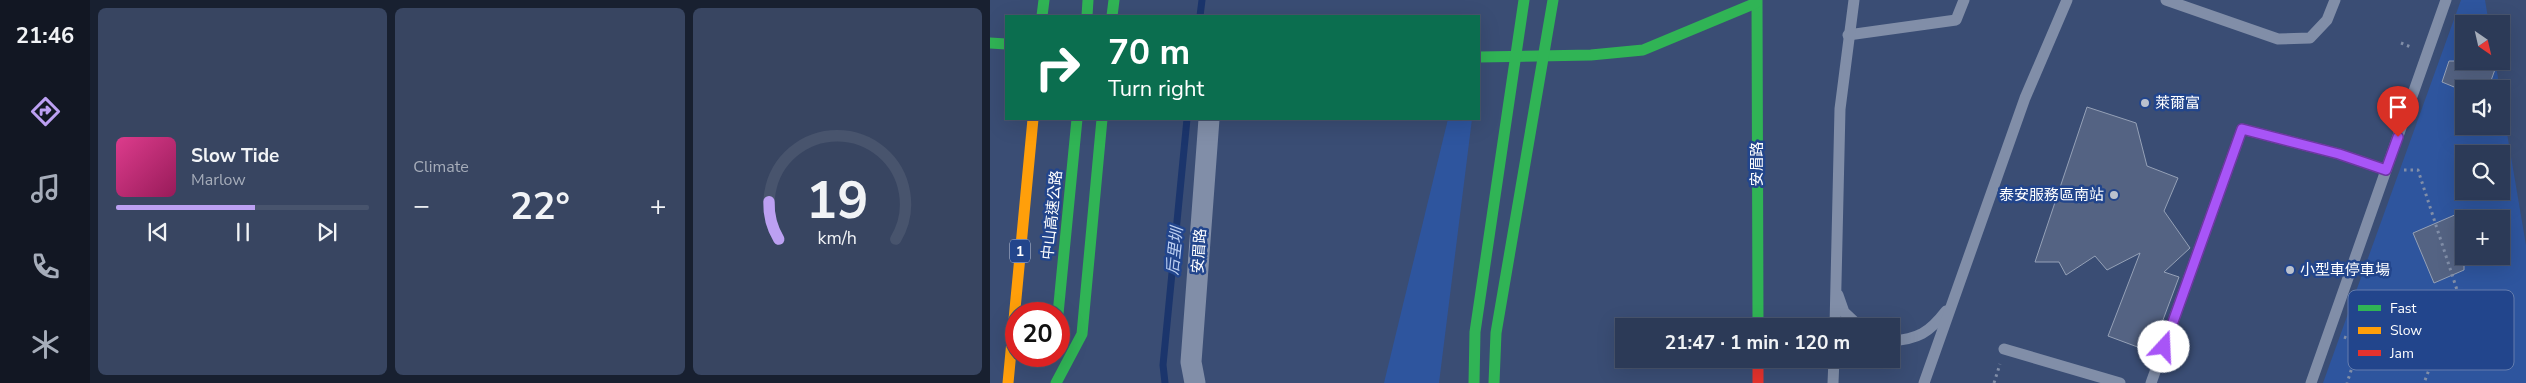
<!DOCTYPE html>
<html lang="en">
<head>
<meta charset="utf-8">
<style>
	body { margin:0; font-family:"Nunito Sans","Noto Sans TC",sans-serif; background:#384561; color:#f1f3f6; height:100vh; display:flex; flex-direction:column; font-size:19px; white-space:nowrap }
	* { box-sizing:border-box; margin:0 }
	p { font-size:16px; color:#a6adba }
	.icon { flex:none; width:28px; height:28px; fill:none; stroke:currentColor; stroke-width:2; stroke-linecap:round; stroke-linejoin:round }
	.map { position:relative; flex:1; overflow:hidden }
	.sheet { display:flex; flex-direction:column; gap:8px; padding:8px; background:#182030; width:900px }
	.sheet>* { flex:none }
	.top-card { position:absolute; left:15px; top:15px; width:475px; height:105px; border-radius:0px; box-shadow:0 5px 20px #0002,0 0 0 1px #48546d; background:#0b6e4f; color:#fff; overflow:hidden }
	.needle { width:32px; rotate:146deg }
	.fabs { position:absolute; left:1465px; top:15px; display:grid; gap:10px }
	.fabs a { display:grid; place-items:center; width:55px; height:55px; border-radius:0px; background:#2c3a57; box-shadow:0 5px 20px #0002,0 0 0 1px #48546d; font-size:25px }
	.speed { position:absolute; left:15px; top:302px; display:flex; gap:10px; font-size:25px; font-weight:700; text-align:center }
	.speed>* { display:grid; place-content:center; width:65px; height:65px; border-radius:50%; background:#2c3a57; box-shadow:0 5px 20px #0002,0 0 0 1px #48546d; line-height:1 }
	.speed .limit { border:8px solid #d22; background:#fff; color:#111 }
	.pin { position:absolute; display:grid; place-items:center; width:42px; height:42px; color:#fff; margin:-51px -21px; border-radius:50% 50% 50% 0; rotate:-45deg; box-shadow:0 0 5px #0007 }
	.pin .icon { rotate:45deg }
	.me { position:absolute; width:55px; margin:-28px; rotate:20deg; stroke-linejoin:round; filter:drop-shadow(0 0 4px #0008) }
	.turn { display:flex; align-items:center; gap:18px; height:105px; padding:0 20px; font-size:22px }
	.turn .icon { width:65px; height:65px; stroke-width:2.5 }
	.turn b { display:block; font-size:35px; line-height:42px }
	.big { font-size:38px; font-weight:700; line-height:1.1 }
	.sheet .card { flex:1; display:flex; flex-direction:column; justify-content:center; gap:8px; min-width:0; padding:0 18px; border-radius:8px; background:#384561 }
	.sheet .dial { align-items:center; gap:0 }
	.dial svg { height:130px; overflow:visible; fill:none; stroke:#48546d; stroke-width:7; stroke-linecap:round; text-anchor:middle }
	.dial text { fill:#f1f3f6; stroke:none }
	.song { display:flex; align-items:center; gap:15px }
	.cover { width:60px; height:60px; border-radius:8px; background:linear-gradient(135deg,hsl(330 70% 55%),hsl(330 70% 35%)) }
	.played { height:5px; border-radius:2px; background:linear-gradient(90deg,#bca0f2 55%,#48546d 55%) }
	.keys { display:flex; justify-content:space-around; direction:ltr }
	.heat { display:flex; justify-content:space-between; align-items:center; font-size:28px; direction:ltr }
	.sheet .tiles { flex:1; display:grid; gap:8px; grid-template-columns:repeat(3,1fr) }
	.trip { position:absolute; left:625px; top:318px; width:285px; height:50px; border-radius:0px; background:#2c3a57; box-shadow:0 5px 20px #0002,0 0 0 1px #48546d; font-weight:700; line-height:50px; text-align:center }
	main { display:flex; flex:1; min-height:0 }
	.tab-bar { display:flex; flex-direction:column; width:90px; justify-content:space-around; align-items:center; background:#121723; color:#a6adba }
	.tab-bar .icon { width:35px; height:35px }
	.tab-bar .active { color:#bca0f2 }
	.tab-bar b { font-size:22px; color:#f1f3f6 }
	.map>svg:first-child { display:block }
	.green { fill:#2e559e; fill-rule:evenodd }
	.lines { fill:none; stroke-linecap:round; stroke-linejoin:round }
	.stream { stroke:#1b356c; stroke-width:7 }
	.building { fill:#546383; stroke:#95a1b7 }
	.path { stroke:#818ea8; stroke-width:3; stroke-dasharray:2.5 4; stroke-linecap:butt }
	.lane { stroke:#818ea8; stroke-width:11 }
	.street { stroke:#818ea8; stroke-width:21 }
	.fast { stroke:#30b455; stroke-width:11 }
	.slow { stroke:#ff9f0a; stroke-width:11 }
	.jam { stroke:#e5322d; stroke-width:11 }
	.route-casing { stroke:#6d37a1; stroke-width:12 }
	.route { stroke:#a855f7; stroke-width:9 }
	.poi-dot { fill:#bac1ce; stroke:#22458c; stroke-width:2 }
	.labels { text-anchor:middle; stroke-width:5; stroke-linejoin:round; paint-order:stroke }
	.shield { fill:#22458c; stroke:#bdc7dc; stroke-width:1 }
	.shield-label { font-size:14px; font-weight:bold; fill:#fff }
	.poi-label { font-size:15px; fill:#fff; stroke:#22458c; text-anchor:start }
	.street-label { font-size:15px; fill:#fff; stroke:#22458c }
	.water-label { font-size:16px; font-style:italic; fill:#bccff2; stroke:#22458c }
	.key { fill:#22458c; stroke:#647dae; stroke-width:1 }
	.key-label { font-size:14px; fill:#fff }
</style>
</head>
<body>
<main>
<nav class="tab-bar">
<b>21:46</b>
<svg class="icon active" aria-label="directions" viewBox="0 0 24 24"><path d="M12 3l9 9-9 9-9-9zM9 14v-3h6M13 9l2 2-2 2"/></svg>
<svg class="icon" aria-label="music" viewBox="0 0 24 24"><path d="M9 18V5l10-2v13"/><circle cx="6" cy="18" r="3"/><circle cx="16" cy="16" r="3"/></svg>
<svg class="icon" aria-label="phone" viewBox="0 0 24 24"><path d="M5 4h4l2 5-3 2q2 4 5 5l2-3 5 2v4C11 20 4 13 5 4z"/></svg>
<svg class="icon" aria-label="climate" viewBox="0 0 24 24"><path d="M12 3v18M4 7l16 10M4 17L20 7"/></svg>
</nav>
<section class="sheet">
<div class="tiles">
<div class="card">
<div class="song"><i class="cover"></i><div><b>Slow Tide</b><p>Marlow</p></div></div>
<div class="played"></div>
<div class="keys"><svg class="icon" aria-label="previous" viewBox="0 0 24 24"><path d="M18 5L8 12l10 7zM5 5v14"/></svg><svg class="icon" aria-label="pause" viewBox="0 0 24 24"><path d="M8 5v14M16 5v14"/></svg><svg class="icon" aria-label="next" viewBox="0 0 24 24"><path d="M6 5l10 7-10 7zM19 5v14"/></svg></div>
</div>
<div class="card"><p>Climate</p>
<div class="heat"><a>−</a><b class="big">22°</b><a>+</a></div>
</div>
<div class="card dial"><svg viewBox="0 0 100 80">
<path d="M14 69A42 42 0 1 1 86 69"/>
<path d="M14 69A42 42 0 0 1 8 46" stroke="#bca0f2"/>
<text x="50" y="56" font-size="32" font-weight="700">19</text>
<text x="50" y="72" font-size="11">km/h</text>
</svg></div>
</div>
</section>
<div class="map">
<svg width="1536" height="383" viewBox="0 0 1536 383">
	<rect width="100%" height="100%" fill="#3a4d74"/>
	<g class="green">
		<path d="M1471,0h24l4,24h-25v37h31l5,28h-36v37h37v-28l25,147v138h-203zM1474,154h37v37h-37zM1474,219h37v37h-37z"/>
		<polygon points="458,119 482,119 449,383 394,383"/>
	</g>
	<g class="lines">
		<g class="stream">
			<polyline points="210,16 212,0"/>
			<polyline points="175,383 173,365 197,119"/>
		</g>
	</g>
	<g class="building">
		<polygon points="1459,61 1508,61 1498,89 1469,89 1452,82"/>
		<polygon points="1097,107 1146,123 1157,166 1188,178 1174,211 1200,248 1174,272 1189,277 1161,352 1118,336 1150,253 1117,270 1105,256 1076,275 1069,262 1045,262"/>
		<polygon points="1467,214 1474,231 1474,270 1444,283 1423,233"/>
	</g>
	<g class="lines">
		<g class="path">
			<polyline points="1411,43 1423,48"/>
			<polyline points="1414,170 1428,170 1468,293 1434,383"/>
			<polyline points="1354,337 1370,343 1357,383"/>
			<polyline points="1004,383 1010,364"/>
		</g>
		<g class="lane">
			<polyline points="1176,0 1288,39 1320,38 1337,20 1345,0"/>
			<polyline points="858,35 966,20 974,0"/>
			<polyline points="848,295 854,312 869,326"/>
			<polyline points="845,326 850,109 864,0"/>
			<path d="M901,341c27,-2 38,-8 55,-30"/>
			<polyline points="1014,349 1130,383"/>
			<polyline points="843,383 844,359"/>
			<polyline points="934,383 1035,98 1077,0"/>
			<polyline points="1161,383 1252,129 1349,154 1396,170"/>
			<polyline points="1321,383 1456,0"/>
		</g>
		<polyline class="street" points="205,383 201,362 219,119"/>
		<g class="fast">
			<polyline points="767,0 768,326"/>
			<polyline points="52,16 54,0"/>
			<polyline points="97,16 98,0"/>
			<polyline points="122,16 124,0"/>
			<polyline points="0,43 16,44"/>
			<polyline points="489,57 601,55 653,50 766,3"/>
			<polyline points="68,314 87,119"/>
			<polyline points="66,383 92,334 112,119"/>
			<polyline points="484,383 485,332 534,0"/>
			<polyline points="504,383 506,333 563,0"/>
		</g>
		<polyline class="slow" points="18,383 43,119"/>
		<polyline class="jam" points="768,359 768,383"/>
	</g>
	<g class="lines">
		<g class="route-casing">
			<polyline id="route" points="1174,347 1252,129 1349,154 1396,170 1408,137"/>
		</g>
		<use href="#route" class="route"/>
	</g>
	<g class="poi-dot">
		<circle cx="1155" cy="103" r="5"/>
		<circle cx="1124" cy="195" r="5"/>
		<circle cx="1300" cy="270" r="5"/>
	</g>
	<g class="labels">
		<rect class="shield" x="20" y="239.5" width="20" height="23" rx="4"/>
		<g class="shield-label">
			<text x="30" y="256">1</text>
		</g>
		<g class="poi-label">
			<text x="1165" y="108">萊爾富</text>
			<text x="1114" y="200" text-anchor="end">泰安服務區南站</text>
			<text x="1310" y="275">小型車停車場</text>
		</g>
		<g class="street-label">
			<text transform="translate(767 164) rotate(-90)" y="5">安眉路</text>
			<text transform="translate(62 215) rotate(-84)" y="5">中山高速公路</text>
			<text transform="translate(209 251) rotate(-86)" y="5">安眉路</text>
		</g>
		<g class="water-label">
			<text transform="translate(184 251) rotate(-84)" y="6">后里圳</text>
		</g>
	</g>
	<rect x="1358" y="290" width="166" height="80" rx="8" class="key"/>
	<rect x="1368" y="305" width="23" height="6" fill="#30b455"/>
	<rect x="1368" y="327" width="23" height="7" fill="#ff9f0a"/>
	<rect x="1368" y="350" width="23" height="6" fill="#e5322d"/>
	<g class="key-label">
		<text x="1400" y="313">Fast</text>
		<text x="1400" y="335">Slow</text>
		<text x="1400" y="358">Jam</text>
	</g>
</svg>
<div class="fabs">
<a><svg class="needle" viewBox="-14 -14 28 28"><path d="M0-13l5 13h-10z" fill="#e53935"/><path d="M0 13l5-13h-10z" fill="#a6adba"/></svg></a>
<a><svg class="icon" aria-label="sound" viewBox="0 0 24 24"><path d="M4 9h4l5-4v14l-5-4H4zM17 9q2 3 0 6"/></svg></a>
<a><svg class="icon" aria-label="search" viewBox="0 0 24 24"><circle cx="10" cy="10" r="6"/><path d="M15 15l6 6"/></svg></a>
<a>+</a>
</div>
<div class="speed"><div class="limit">20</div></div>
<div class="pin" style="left:1408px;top:137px;background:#d93025"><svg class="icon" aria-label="arrive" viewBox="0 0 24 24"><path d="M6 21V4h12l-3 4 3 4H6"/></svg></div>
<svg class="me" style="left:1174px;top:347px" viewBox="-20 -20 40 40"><circle r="19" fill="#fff"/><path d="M0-13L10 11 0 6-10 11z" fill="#a855f7"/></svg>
<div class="trip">21:47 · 1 min · 120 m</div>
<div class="top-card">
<div class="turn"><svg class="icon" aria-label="right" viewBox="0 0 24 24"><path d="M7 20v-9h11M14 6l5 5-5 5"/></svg><div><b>70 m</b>Turn right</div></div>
</div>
</div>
</main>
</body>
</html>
